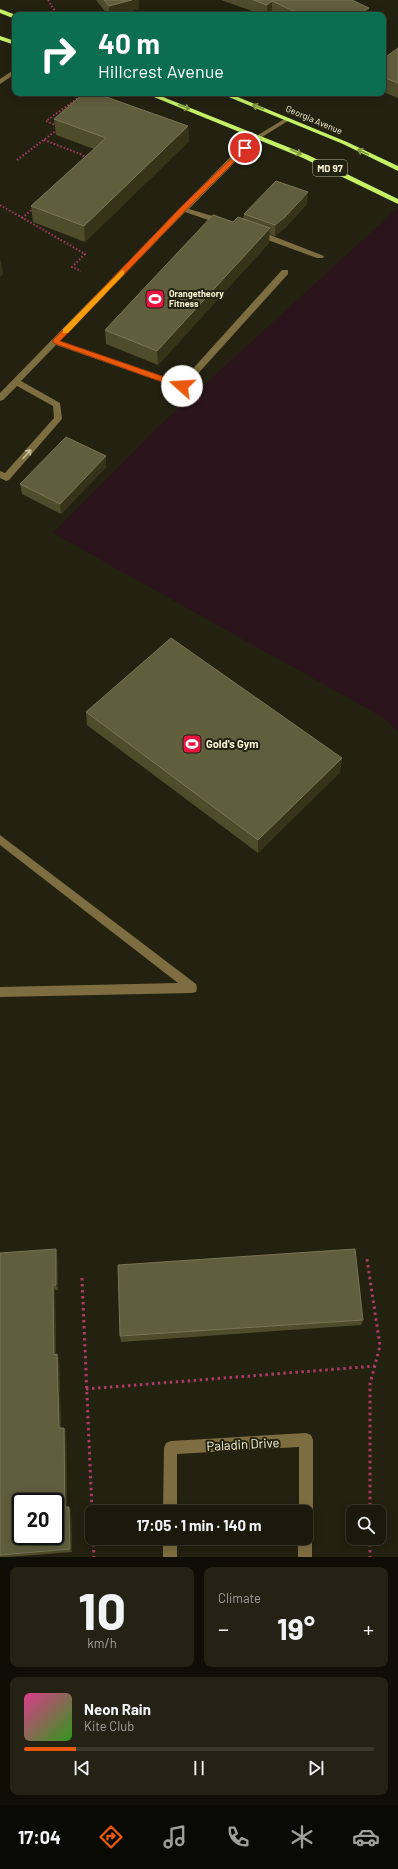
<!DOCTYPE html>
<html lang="en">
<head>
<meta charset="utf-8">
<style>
	body { margin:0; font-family:Barlow,sans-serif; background:#232215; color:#f1f3f6; height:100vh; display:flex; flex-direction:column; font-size:15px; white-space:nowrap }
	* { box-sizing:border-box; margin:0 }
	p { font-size:13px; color:#9fa09d }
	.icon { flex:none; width:22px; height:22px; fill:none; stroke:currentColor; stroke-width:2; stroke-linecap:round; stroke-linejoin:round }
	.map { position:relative; height:1557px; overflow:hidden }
	.sheet { display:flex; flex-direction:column; gap:10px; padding:10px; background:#0e0e07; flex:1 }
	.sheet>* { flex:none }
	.top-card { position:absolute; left:12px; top:12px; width:374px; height:84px; border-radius:8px; box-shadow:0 2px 10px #0003,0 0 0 1px #38382d; background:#0b6e4f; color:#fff; overflow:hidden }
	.buttons { position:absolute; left:346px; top:1505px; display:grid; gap:8px }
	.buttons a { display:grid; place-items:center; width:40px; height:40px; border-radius:8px; background:#1a190c; box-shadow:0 2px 10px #0003,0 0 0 1px #38382d; font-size:20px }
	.speed { position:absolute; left:12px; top:1493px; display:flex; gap:8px; font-size:20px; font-weight:700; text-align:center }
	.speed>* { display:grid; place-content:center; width:52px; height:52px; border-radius:50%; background:#1a190c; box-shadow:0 2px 10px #0003,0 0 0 1px #38382d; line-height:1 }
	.speed .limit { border:2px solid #111; border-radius:6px; background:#fff; color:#111 }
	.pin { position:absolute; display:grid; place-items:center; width:34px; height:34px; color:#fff; margin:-17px; border:2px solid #fff; border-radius:50%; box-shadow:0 1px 4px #0007 }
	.me { position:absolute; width:44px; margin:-22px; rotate:289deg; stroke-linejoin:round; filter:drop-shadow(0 0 3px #0008) }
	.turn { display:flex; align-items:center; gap:14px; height:84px; padding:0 20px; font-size:18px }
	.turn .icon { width:52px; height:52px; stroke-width:2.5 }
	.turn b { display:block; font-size:28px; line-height:34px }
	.big { font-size:30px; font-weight:700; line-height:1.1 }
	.sheet .widget { flex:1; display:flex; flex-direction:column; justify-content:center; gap:6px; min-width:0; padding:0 14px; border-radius:8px; background:#232215 }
	.sheet .dial { align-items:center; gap:0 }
	.dial b { font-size:52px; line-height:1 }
	.song { display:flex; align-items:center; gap:12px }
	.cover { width:48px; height:48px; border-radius:6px; background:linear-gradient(135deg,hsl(330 70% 55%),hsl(110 70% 35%)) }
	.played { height:4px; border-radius:2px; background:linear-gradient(90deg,#ea580c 15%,#38382d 15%) }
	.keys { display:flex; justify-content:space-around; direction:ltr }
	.heat { display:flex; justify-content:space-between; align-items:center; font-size:22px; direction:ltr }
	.sheet .tiles { flex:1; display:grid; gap:10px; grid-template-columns:1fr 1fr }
	.widget:last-child { grid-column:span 2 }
	.trip { position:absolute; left:85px; top:1505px; width:228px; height:40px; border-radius:8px; background:#1a190c; box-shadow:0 2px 10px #0003,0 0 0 1px #38382d; font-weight:700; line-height:40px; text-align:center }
	.tab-bar { display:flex; height:64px; justify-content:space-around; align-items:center; background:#0a0a05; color:#9fa09d }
	.tab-bar .icon { width:28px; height:28px }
	.tab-bar .selected { color:#ea580c }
	.tab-bar b { font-size:18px; color:#f1f3f6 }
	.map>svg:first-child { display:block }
	.green { fill:#2c141c }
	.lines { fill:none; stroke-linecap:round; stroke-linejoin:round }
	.path-far1 { stroke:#ac3a63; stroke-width:2; stroke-dasharray:1.5 2; stroke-linecap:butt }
	.path { stroke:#ac3a63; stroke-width:3; stroke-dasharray:2.5 3.5; stroke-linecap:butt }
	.minor { fill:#7e6d40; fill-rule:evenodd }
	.major { fill:#c5f167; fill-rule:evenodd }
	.wall { fill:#4f4c2b }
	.shaded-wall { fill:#363318 }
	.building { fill:#615e3d; stroke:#7a7555; fill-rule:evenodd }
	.oneway { stroke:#7c9340 }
	.oneway2 { stroke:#c9be9a }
	.route { fill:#ea580c; stroke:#983908 }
	.slow { fill:#f59e0b }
	.labels { text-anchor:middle; stroke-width:4; stroke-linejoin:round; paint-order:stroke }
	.far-street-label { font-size:9px; fill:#fbf4d6; stroke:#232110 }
	.far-poi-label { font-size:9px; font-weight:bold; fill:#fbf4d6; stroke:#232110; text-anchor:start }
	.shield { fill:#232110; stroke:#bab59b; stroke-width:1 }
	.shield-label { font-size:10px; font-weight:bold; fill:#fbf4d6 }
	.poi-label { font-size:11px; font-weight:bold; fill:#fbf4d6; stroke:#232110; text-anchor:start }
	.near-street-label { font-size:13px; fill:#fbf4d6; stroke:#232110 }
</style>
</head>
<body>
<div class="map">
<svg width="398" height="1557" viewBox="0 0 398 1557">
	<rect width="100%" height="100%" fill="#232110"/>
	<polygon class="green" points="398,208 398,731 384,718 53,533 156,429"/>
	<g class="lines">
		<g class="path-far1">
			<polyline points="48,0 57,14"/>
			<polyline points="57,126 46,121 85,93"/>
			<polyline points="44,140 83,155 85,159"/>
			<polyline points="17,160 57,130"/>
			<polyline points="0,205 85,254 72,267 81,271"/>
			<polyline points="22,218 34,208"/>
		</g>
		<g class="path">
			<polyline points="367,1259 380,1346 370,1384 370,1512"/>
			<polyline points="82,1278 92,1512"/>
			<polyline points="86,1389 375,1366"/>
			<polyline points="93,1538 94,1557"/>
			<polyline points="370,1538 370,1557"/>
		</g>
		<g class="minor">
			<polygon points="15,69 15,74 0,84 0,79"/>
			<polygon points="286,118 291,119 262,137 242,155 189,209 226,220 226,224 220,224 185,212 60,341 180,383 282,270 288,270 288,274 185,388 179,388 56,345 21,381 60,403 62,419 9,480 6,481 0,478 0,471 5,473 54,418 53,406 17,386 3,400 0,401 0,393 236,151 258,135"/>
			<polygon points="254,231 260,231 324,256 323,258 317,258 254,235"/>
			<polygon points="0,835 196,984 197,988 196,992 192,993 0,997 0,987 178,983 0,845"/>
			<polygon points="306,1433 311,1435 313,1440 313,1512 311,1517 306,1519 306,1512 299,1512 299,1447 177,1454 177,1512 163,1512 164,1448 166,1443 171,1441"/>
			<polygon points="306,1532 310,1533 312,1538 312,1557 298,1557 298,1538 306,1538"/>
			<rect x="163" y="1538" width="14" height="19"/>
		</g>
		<g class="major">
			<polygon points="0,9 16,15 15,19 0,13"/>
			<polygon points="0,36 15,41 15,45 0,40"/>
			<polygon points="144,93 153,93 308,155 398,199 398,204 303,158"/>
			<polygon points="219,93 228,93 347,142 398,166 398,171 343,144"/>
		</g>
	</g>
	<g class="wall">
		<polygon points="96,0 139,0 139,9 116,15 108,15"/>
		<polygon points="221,0 352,0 368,15 279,15 272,12 268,15 263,15"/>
		<polygon points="398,48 398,98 383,92 383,59"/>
		<polygon points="54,119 188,126 189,141 85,242 33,222 31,206 94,149 56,135"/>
		<polygon points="307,204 285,228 275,236 269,234 269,243 158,365 106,344 105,330 233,222 243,219 244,214"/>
		<polygon points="106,467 61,514 22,494 20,484"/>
		<polygon points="86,712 342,758 340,772 258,853 87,725"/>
		<polygon points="0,1253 57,1255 58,1290 55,1290 56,1354 57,1354 59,1359 61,1428 64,1428 66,1432 67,1507 69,1507 71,1511 72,1552 9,1557 0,1557"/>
		<polygon points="363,1320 361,1325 121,1342 120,1336"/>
	</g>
	<g class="shaded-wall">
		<polygon points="132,0 139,0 139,9 116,15 109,15 109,6"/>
		<polygon points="272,1 272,12 268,15 267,15 267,5"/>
		<polygon points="369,8 368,15 358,15"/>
		<polygon points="188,126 189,141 85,242 84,226"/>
		<polygon points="308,192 307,204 285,228 275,236 275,225"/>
		<polygon points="270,228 269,243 158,365 157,351"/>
		<polygon points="1,260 3,274 0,277 0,261"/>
		<polygon points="106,456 106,467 61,514 60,504"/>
		<polygon points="342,758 340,772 258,853 258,840"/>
		<polygon points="56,1249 57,1255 58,1290 56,1285"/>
		<polygon points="53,1285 55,1290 56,1360 54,1355"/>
		<polygon points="57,1354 59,1359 61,1433 59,1428"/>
		<polygon points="64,1428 66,1432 67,1511 65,1507"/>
		<polygon points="69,1507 71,1511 72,1552 70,1549"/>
	</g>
	<g class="building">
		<polygon points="104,0 132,0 109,6"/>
		<polygon points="253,0 352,0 369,8 358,15 302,15 272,1 267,5"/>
		<polygon points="398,48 398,83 383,77 383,59"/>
		<polygon points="84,93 95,93 188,126 84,226 31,206 106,138 54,119"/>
		<polygon points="276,181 308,192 285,217 275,225 244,214"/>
		<polygon points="213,215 233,222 238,217 270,228 157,351 105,330"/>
		<polygon points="66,437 106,456 60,504 20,484"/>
		<polygon points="171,638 342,758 258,840 86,712"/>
		<path d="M56,1249v36h-3l1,70 3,-1 2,74h5l1,79h4l1,42 -70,6v-302zM21,1502h34v34h-34z"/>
		<polygon points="355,1249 363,1320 120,1336 118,1265"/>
	</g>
	<defs><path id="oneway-shaft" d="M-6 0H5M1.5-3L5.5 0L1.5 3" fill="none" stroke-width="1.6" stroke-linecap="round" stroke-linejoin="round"/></defs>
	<g class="oneway">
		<use href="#oneway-shaft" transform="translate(184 107) rotate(21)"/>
		<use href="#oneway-shaft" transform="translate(258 107) rotate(-159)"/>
		<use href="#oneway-shaft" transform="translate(296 152) rotate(24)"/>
		<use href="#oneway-shaft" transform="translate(363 152) rotate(-154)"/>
	</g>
	<use class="oneway2" href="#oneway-shaft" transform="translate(27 454) rotate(-48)"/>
	<polygon class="route" points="243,147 248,148 186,210 60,341 185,384 185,388 179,388 53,343 53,340 181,207"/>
	<polygon class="slow" points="122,270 124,271 124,274 68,333 63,333 63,329"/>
	<defs>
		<g id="stadium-square" transform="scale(1)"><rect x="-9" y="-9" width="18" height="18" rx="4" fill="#e91540" stroke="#232110"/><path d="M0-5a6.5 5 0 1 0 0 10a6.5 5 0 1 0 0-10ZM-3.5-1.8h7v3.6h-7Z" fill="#fff"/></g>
	</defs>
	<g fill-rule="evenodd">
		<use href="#stadium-square" x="155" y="299"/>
		<use href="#stadium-square" x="192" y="744"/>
	</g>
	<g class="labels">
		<g class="far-street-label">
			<text transform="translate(314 120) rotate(23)" y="3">Georgia Avenue</text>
		</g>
		<g class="far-poi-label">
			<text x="169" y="297">Orangetheory<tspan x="169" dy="10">Fitness</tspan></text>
		</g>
		<rect class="shield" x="313" y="160" width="34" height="16" rx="3"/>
		<g class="shield-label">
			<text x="330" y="172">MD 97</text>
		</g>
		<g class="poi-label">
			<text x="206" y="748">Gold's Gym</text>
		</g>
		<g class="near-street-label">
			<text transform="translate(243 1444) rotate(-3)" y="5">Paladin Drive</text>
		</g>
	</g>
</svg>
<div class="buttons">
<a><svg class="icon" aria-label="search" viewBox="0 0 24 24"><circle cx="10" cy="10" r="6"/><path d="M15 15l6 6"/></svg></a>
</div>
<div class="speed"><div class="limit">20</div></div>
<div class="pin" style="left:245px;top:148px;background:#d93025"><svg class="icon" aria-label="arrive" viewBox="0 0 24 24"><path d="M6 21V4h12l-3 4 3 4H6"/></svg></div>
<svg class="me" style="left:182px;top:386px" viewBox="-20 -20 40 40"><circle r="19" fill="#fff"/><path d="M0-13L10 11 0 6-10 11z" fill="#ea580c"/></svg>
<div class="trip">17:05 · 1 min · 140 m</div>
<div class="top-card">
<div class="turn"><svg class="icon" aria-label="right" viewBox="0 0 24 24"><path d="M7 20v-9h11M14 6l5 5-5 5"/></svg><div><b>40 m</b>Hillcrest Avenue</div></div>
</div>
</div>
<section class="sheet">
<div class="tiles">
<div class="widget dial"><b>10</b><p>km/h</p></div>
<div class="widget"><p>Climate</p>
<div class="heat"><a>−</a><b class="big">19°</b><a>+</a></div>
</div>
<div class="widget">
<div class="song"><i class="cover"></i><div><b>Neon Rain</b><p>Kite Club</p></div></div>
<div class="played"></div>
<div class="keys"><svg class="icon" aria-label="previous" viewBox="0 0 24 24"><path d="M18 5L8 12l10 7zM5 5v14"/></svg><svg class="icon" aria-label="pause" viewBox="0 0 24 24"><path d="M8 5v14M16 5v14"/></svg><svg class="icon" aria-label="next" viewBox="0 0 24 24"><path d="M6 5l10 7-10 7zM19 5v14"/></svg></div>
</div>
</div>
</section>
<nav class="tab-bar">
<b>17:04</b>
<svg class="icon selected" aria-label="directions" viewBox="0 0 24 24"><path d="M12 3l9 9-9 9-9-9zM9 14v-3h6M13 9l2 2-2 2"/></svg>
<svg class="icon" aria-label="music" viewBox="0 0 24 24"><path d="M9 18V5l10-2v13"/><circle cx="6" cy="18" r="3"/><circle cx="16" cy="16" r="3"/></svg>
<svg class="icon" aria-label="phone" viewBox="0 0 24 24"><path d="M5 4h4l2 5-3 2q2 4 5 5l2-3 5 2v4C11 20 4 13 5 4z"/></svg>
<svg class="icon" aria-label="climate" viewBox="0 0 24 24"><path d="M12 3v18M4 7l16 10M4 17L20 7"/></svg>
<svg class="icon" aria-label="car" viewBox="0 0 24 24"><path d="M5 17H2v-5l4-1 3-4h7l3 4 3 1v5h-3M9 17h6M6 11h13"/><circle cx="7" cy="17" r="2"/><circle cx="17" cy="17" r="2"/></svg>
</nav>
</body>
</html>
